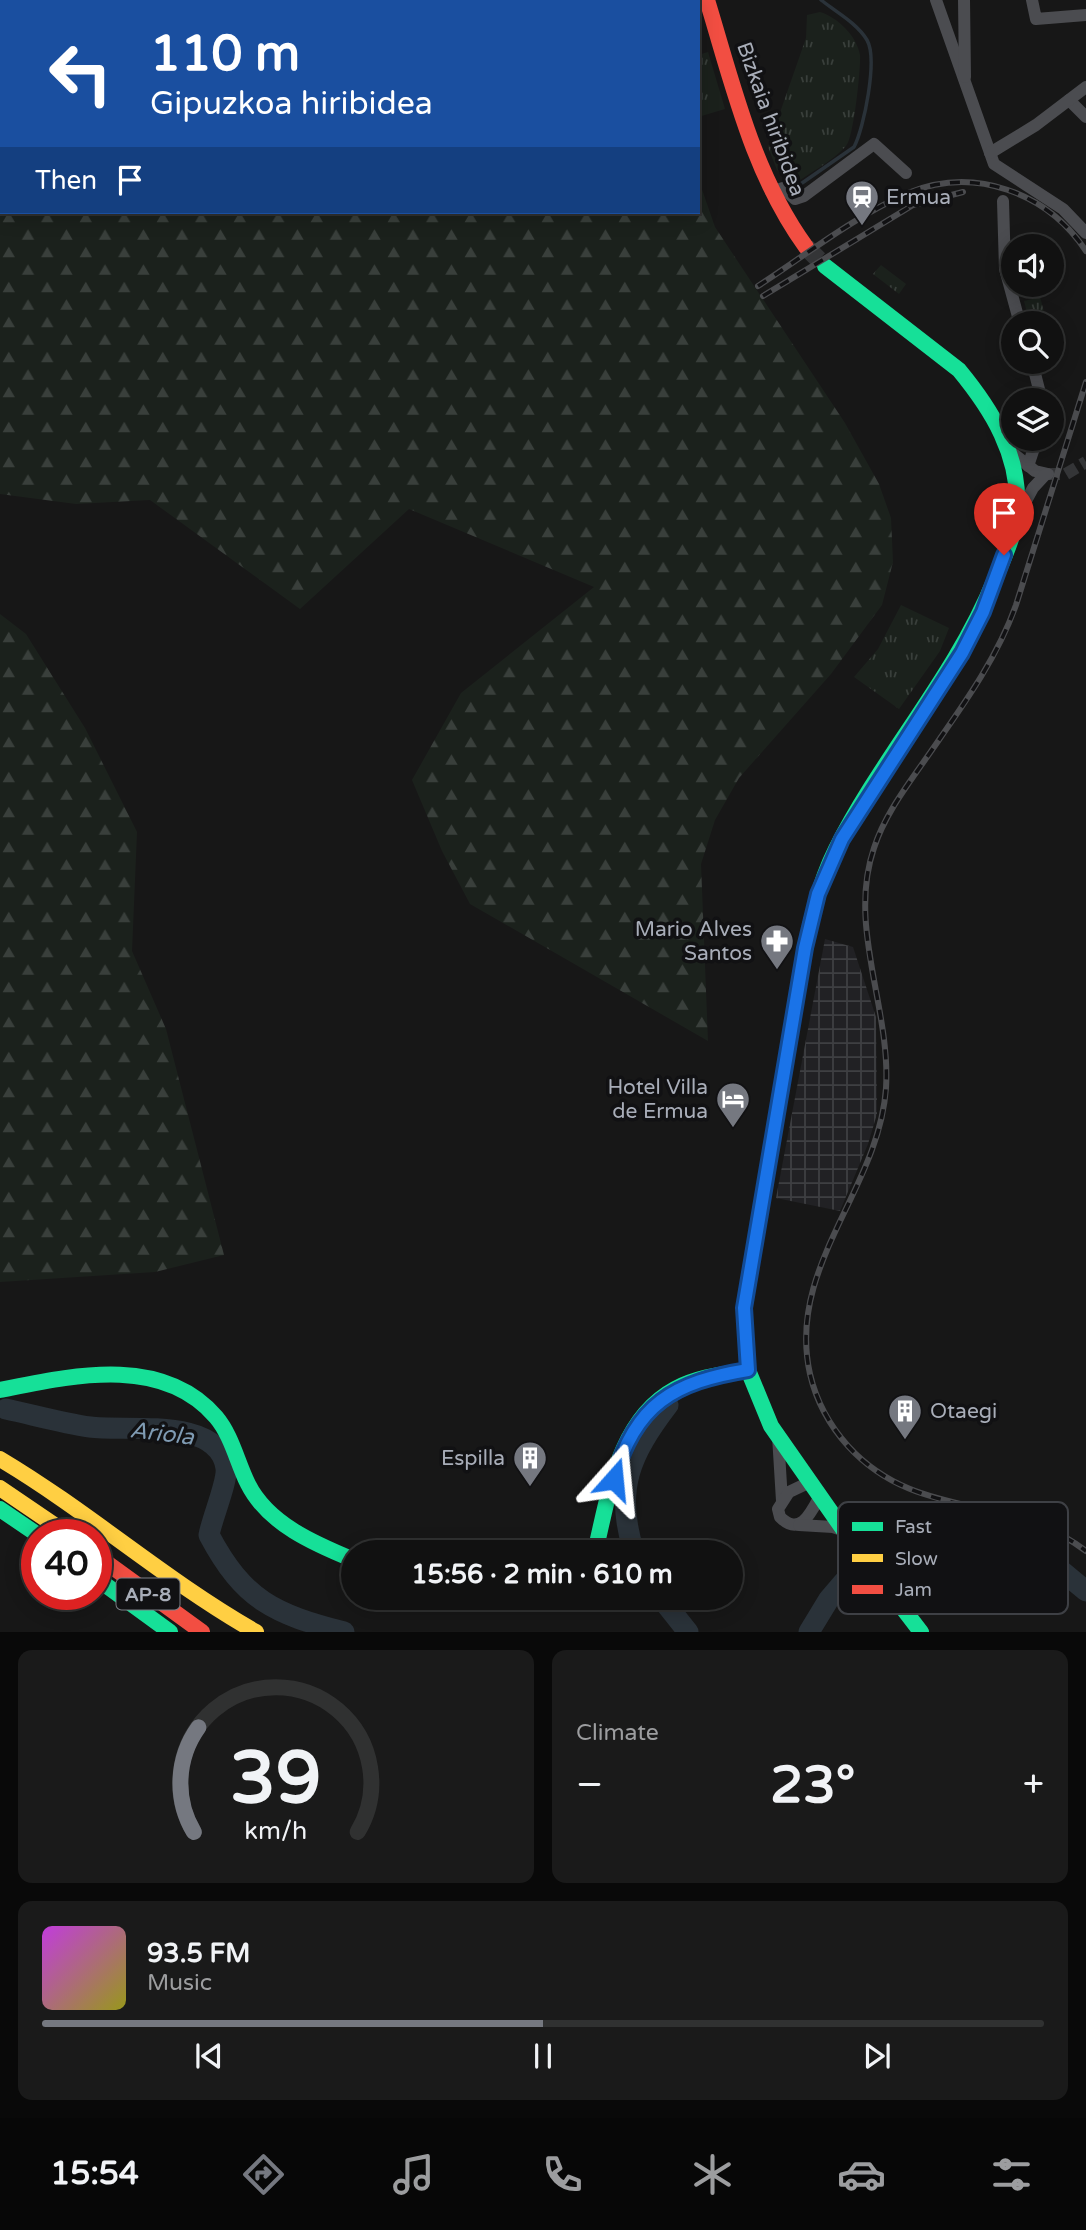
<!DOCTYPE html>
<html lang="en">
<head>
<meta charset="utf-8">
<style>
	body { margin:0; font-family:"Varela Round",sans-serif; background:#1a1a1a; color:#f1f3f6; height:100vh; display:flex; flex-direction:column; font-size:26px; white-space:nowrap }
	* { box-sizing:border-box; margin:0 }
	p { font-size:23px; color:#9c9d9f }
	.icon { flex:none; width:38px; height:38px; fill:none; stroke:currentColor; stroke-width:2; stroke-linecap:round; stroke-linejoin:round }
	.map { position:relative; height:1632px; overflow:hidden }
	.drawer { display:flex; flex-direction:column; gap:18px; padding:18px; background:#090909; flex:1 }
	.drawer>* { flex:none }
	.hud { position:absolute; left:0px; top:0px; width:700px; height:214px; box-shadow:0 4px 18px #0003,0 0 0 2px #303131; background:#1a4fa0; color:#fff; overflow:hidden }
	.fabs { position:absolute; left:1001px; top:234px; display:grid; gap:14px }
	.fabs a { display:grid; place-items:center; width:63px; height:63px; border-radius:50%; background:#111; box-shadow:0 4px 18px #0003,0 0 0 2px #303131; font-size:35px }
	.speed { position:absolute; left:21px; top:1519px; display:flex; gap:14px; font-size:35px; font-weight:700; text-align:center }
	.speed>* { display:grid; place-content:center; width:91px; height:91px; border-radius:50%; background:#111; box-shadow:0 4px 18px #0003,0 0 0 2px #303131; line-height:1 }
	.speed .limit { border:10px solid #d22; background:#fff; color:#111 }
	.pin { position:absolute; display:grid; place-items:center; width:60px; height:60px; color:#fff; margin:-72px -30px; border-radius:50% 50% 50% 0; rotate:-45deg; box-shadow:0 0 7px #0007 }
	.pin .icon { rotate:45deg }
	.me { position:absolute; width:77px; margin:-38px; rotate:18deg; stroke-linejoin:round; filter:drop-shadow(0 0 5px #0008) }
	.turn { display:flex; align-items:center; gap:24px; height:147px; padding:0 35px; font-size:32px }
	.turn .icon { width:91px; height:91px; stroke-width:2.5 }
	.turn b { display:block; font-size:49px; line-height:60px }
	.then { display:flex; align-items:center; height:66px; padding:0 35px; background:#0003; gap:14px; font-size:26px }
	.big { font-size:52px; font-weight:700; line-height:1.1 }
	.drawer .card { flex:1; display:flex; flex-direction:column; justify-content:center; gap:10px; min-width:0; padding:0 24px; border-radius:14px; background:#1a1a1a }
	.drawer .dial { align-items:center; gap:0 }
	.dial svg { height:182px; overflow:visible; fill:none; stroke:#303131; stroke-width:7; stroke-linecap:round; text-anchor:middle }
	.dial text { fill:#f1f3f6; stroke:none }
	.song { display:flex; align-items:center; gap:21px }
	.cover { width:84px; height:84px; border-radius:10px; background:linear-gradient(135deg,hsl(290 70% 55%),hsl(60 70% 35%)) }
	.played { height:7px; border-radius:4px; background:linear-gradient(90deg,#757880 50%,#303131 50%) }
	.keys { display:flex; justify-content:space-around; direction:ltr }
	.heat { display:flex; justify-content:space-between; align-items:center; font-size:38px; direction:ltr }
	.drawer .tiles { flex:1; display:grid; gap:18px; grid-template-columns:1fr 1fr }
	.card:last-child { grid-column:span 2 }
	.trip { position:absolute; left:341px; top:1540px; width:402px; height:70px; border-radius:35px; background:#111; box-shadow:0 4px 18px #0003,0 0 0 2px #303131; font-weight:700; line-height:70px; text-align:center }
	.tab-bar { display:flex; height:112px; justify-content:space-around; align-items:center; background:#070707; color:#9c9d9f }
	.tab-bar .icon { width:49px; height:49px }
	.tab-bar .active { color:#757880 }
	.tab-bar b { font-size:32px; color:#f1f3f6 }
	.map>svg:first-child { display:block }
	.industrial { fill:url(#industrial-grid) }
	.forest { fill:url(#forest-firs) }
	.park { fill:url(#park-tufts) }
	.lines { fill:none; stroke-linecap:round; stroke-linejoin:round }
	.stream { stroke:#2a3239; stroke-width:3.5 }
	.river { stroke:#2a3239; stroke-width:21 }
	.street-tunnel { stroke:#343537; stroke-width:12; stroke-dasharray:12 6; stroke-linecap:butt }
	.secondary-tunnel { stroke:#343537; stroke-width:18; stroke-dasharray:18 9; stroke-linecap:butt }
	.street { stroke:#4b4c50; stroke-width:12 }
	.fast { stroke:#16e098; stroke-width:16 }
	.slow { stroke:#ffcf43; stroke-width:16 }
	.jam { stroke:#f24e42; stroke-width:16 }
	.rail-casing { stroke:#4b4c4f; stroke-width:6 }
	.rail { stroke:#111113; stroke-width:3.5; stroke-dasharray:10; stroke-linecap:butt }
	.route-casing { stroke:#114b97; stroke-width:18 }
	.route { stroke:#1a73e8; stroke-width:12 }
	.labels { text-anchor:middle; stroke-width:7; stroke-linejoin:round; paint-order:stroke }
	.shield { fill:#111113; stroke:#7b7e86; stroke-width:2 }
	.shield-label { font-size:19px; font-weight:bold; fill:#a8adb8 }
	.street-label { font-size:21px; fill:#a8adb8; stroke:#111113 }
	.poi-label { font-size:21px; fill:#a8adb8; stroke:#111113; text-anchor:end }
	.water-label { font-size:23px; font-style:italic; fill:#7f9bb3; stroke:#111113 }
	.key { fill:#111113; stroke:#3e4045; stroke-width:2 }
	.key-label { font-size:19px; fill:#a8adb8 }
</style>
</head>
<body>
<div class="map">
<svg width="1086" height="1632" viewBox="0 0 1086 1632">
	<defs>
		<pattern id="industrial-grid" width="8" height="8" patternUnits="userSpaceOnUse" patternTransform="scale(1.75)"><rect width="8" height="8" fill="#212124"/><path d="M0 4h8M4 0v8" fill="none" stroke="#3e3f42"/></pattern>
		<pattern id="forest-firs" width="22" height="20" patternUnits="userSpaceOnUse" patternTransform="scale(1.75)"><rect width="22" height="20" fill="#1b211c"/><path d="M5 1l3.5 6h-7zM16 11l3.5 6h-7z" fill="#393f3b"/></pattern>
		<pattern id="park-tufts" width="24" height="20" patternUnits="userSpaceOnUse" patternTransform="scale(1.75)"><rect width="24" height="20" fill="#1b211c"/><path d="M3 7l-1-3M5 7V3M7 7l1-3M15 17l-1-3M17 17v-4M19 17l1-3" fill="none" stroke="#393f3b"/></pattern>
	</defs>
	<rect width="100%" height="100%" fill="#171717"/>
	<polygon class="industrial" points="825,939 853,947 876,1017 877,1114 868,1144 840,1211 776,1198"/>
	<g class="forest">
		<polygon points="0,0 613,0 2,2 2,212 698,212 698,178 715,227 845,423 879,484 891,518 893,562 882,605 831,674 739,778 715,820 701,864 708,1041 470,904 442,851 412,780 461,693 594,587 409,509 300,609 150,500 76,504 0,494"/>
		<polygon points="0,614 26,634 85,728 137,832 132,951 166,1029 224,1255 155,1272 0,1282"/>
	</g>
	<g class="park">
		<path d="M820,12c17,5 37,24 40,43 1,11 -6,83 -14,91 -13,15 -37,27 -53,39l-16,-15 -9,-23 38,-109 1,-23z"/>
		<polygon points="708,52 725,109 698,117 698,55"/>
		<polygon points="881,265 906,284 899,294 873,274"/>
		<polygon points="1040,297 1047,323 1030,324 1024,301"/>
		<polygon points="901,605 949,628 940,651 899,709 854,677 878,649"/>
	</g>
	<g class="lines">
		<g class="stream">
			<path d="M792,190l62,-43c10,-19 24,-88 13,-107 -10,-17 -31,-28 -46,-40"/>
			<polyline points="0,1410 6,1409"/>
		</g>
		<g class="river">
			<path d="M6,1409c28,6 56,14 84,18 37,5 129,-11 136,41 2,13 -14,50 -17,67 35,66 66,79 135,97"/>
			<path d="M634,1552c-20,-63 -4,-97 34,-147"/>
			<polyline points="661,1598 688,1632"/>
			<polyline points="809,1632 829,1599 853,1571 881,1546 919,1524 948,1517 1011,1529 1086,1591"/>
		</g>
		<polyline class="street-tunnel" points="1048,474 1066,474 1086,462"/>
		<polyline class="secondary-tunnel" points="806,247 825,266"/>
		<g class="street">
			<polyline points="936,0 994,164 1063,209 1086,233"/>
			<polyline points="964,0 965,77"/>
			<polyline points="1032,0 1036,19 1086,15"/>
			<polyline points="1069,100 1086,117"/>
			<polyline points="990,153 1036,125 1086,87"/>
			<polyline points="771,192 783,188 795,199 804,196 874,144 906,173"/>
			<polyline points="1003,201 1005,269 1020,324"/>
			<polyline points="1032,362 1042,401"/>
			<polyline points="1009,450 1035,471 1048,474"/>
			<polyline points="1028,466 1037,439"/>
			<polyline points="1019,514 1033,488 1046,474"/>
			<polyline points="778,1436 782,1501"/>
			<path d="M810,1482l-21,10 -11,17 2,8c20,20 31,-4 40,-21"/>
			<polyline points="799,1525 833,1527 845,1531"/>
		</g>
		<g class="fast">
			<path d="M802,966c7,-39 16,-81 34,-117 47,-94 119,-171 159,-270 9,-22 21,-46 22,-70 3,-54 -25,-99 -58,-139l-134,-104"/>
			<polyline points="763,1197 744,1308 748,1370 771,1426 852,1542 921,1632"/>
			<path d="M0,1390c71,-14 162,-36 216,27 16,19 21,45 32,67 20,40 67,60 106,76"/>
			<polyline points="0,1509 38,1535"/>
			<path d="M595,1552c14,-58 23,-132 80,-163 22,-12 49,-15 73,-19"/>
			<polyline points="96,1578 170,1632"/>
		</g>
		<g class="slow">
			<polyline points="763,1197 802,966"/>
			<path d="M0,1459c89,53 166,122 256,173"/>
			<polyline points="0,1488 69,1535"/>
		</g>
		<g class="jam">
			<path d="M707,0c26,85 46,174 99,247"/>
			<polyline points="96,1555 202,1632"/>
		</g>
		<g class="rail-casing">
			<g id="rail">
				<path d="M758,286c48,-31 97,-70 150,-93 66,-27 139,-1 178,58"/>
				<polyline points="763,296 913,205 963,192"/>
				<path d="M1086,382l-70,223c-20,56 -55,103 -89,152 -20,29 -42,57 -53,91 -27,79 17,160 12,240 -7,102 -100,179 -76,286 6,26 20,52 38,72 69,76 161,46 238,105"/>
			</g>
		</g>
		<use href="#rail" class="rail"/>
	</g>
	<g class="lines">
		<g class="route-casing">
			<path id="route" d="M614,1479c21,-75 60,-97 134,-109l-4,-62 61,-360 13,-54 24,-55 120,-186 21,-41 21,-57"/>
		</g>
		<use href="#route" class="route"/>
	</g>
	<defs>
		<g id="station-pin" transform="scale(1.75)"><path d="M0 17L-7.5 6A9.5 9.5 0 1 1 7.5 6Z" fill="#757880" stroke="#111113"/><path d="M-3-6H3Q5-6 5-4V2Q5 4 3 4L4.5 6H3L1.5 4h-3L-3 6H-4.5L-3 4Q-5 4-5 2V-4Q-5-6-3-6ZM-3.5-4v3h7v-3ZM-3.5 1v1.5H-2V1ZM2 1v1.5H3.5V1Z" fill="#fff"/></g>
		<g id="pharmacy-pin" transform="scale(1.75)"><path d="M0 17L-7.5 6A9.5 9.5 0 1 1 7.5 6Z" fill="#757880" stroke="#111113"/><path d="M-2-6h4v4h4v4h-4v4h-4v-4h-4v-4h4Z" fill="#fff"/></g>
		<g id="hotel-pin" transform="scale(1.75)"><path d="M0 17L-7.5 6A9.5 9.5 0 1 1 7.5 6Z" fill="#757880" stroke="#111113"/><path d="M-6-4.5h1.5V1H6V5H4.5V3h-9V5H-6ZM-4 0a1.8 1.8 0 1 1 3.6 0ZM.5 0V-2.5h3Q6-2.5 6 0Z" fill="#fff"/></g>
		<g id="building-pin" transform="scale(1.75)"><path d="M0 17L-7.5 6A9.5 9.5 0 1 1 7.5 6Z" fill="#757880" stroke="#111113"/><path d="M-4-6H4V6H1V3H-1V6H-4ZM-2.5-4.3h1.7v1.8h-1.7ZM.8-4.3h1.7v1.8H.8ZM-2.5-1h1.7V.8h-1.7ZM.8-1h1.7V.8H.8Z" fill="#fff"/></g>
	</defs>
	<g fill-rule="evenodd">
		<use href="#station-pin" x="862" y="197"/>
		<use href="#pharmacy-pin" x="777" y="941"/>
		<use href="#hotel-pin" x="733" y="1099"/>
		<use href="#building-pin" x="905" y="1411"/>
		<use href="#building-pin" x="530" y="1458"/>
	</g>
	<g class="labels">
		<rect class="shield" x="116.5" y="1578.5" width="63" height="31" rx="5"/>
		<g class="shield-label">
			<text x="148" y="1601">AP-8</text>
		</g>
		<g class="street-label">
			<text transform="translate(771 119) rotate(70)" y="7">Bizkaia hiribidea</text>
		</g>
		<g class="poi-label">
			<text x="886" y="204" text-anchor="start">Ermua</text>
			<text x="752" y="936">Mario Alves<tspan x="752" dy="24">Santos</tspan></text>
			<text x="708" y="1094">Hotel Villa<tspan x="708" dy="24">de Ermua</tspan></text>
			<text x="930" y="1418" text-anchor="start">Otaegi</text>
			<text x="505" y="1465">Espilla</text>
		</g>
		<g class="water-label">
			<text transform="translate(162 1433) rotate(7)" y="8">Ariola</text>
		</g>
	</g>
	<rect x="838" y="1502" width="230" height="112" rx="10" class="key"/>
	<rect x="852" y="1522" width="31" height="9" fill="#16e098"/>
	<rect x="852" y="1554" width="31" height="8" fill="#ffcf43"/>
	<rect x="852" y="1585" width="31" height="9" fill="#f24e42"/>
	<g class="key-label">
		<text x="895" y="1533">Fast</text>
		<text x="895" y="1565">Slow</text>
		<text x="895" y="1596">Jam</text>
	</g>
</svg>
<div class="fabs">
<a><svg class="icon" aria-label="sound" viewBox="0 0 24 24"><path d="M4 9h4l5-4v14l-5-4H4zM17 9q2 3 0 6"/></svg></a>
<a><svg class="icon" aria-label="search" viewBox="0 0 24 24"><circle cx="10" cy="10" r="6"/><path d="M15 15l6 6"/></svg></a>
<a><svg class="icon" aria-label="layers" viewBox="0 0 24 24"><path d="M12 4l9 5-9 5-9-5zM3 14l9 5 9-5"/></svg></a>
</div>
<div class="speed"><div class="limit">40</div></div>
<div class="pin" style="left:1004px;top:555px;background:#d93025"><svg class="icon" aria-label="arrive" viewBox="0 0 24 24"><path d="M6 21V4h12l-3 4 3 4H6"/></svg></div>
<svg class="me" style="left:614px;top:1479px" viewBox="-20 -20 40 40"><path d="M0-17L14 15 0 8-14 15z" fill="#1a73e8" stroke="#fff" stroke-width="4"/></svg>
<div class="trip">15:56 · 2 min · 610 m</div>
<div class="hud">
<div class="turn"><svg class="icon" aria-label="left" viewBox="0 0 24 24"><path d="M17 20v-9H6M10 6l-5 5 5 5"/></svg><div><b>110 m</b>Gipuzkoa hiribidea</div></div>
<div class="then">Then<svg class="icon" aria-label="arrive" viewBox="0 0 24 24"><path d="M6 21V4h12l-3 4 3 4H6"/></svg></div>
</div>
</div>
<section class="drawer">
<div class="tiles">
<div class="card dial"><svg viewBox="0 0 100 80">
<path d="M14 69A42 42 0 1 1 86 69"/>
<path d="M14 69A42 42 0 0 1 16 23" stroke="#757880"/>
<text x="50" y="56" font-size="32" font-weight="700">39</text>
<text x="50" y="72" font-size="11">km/h</text>
</svg></div>
<div class="card"><p>Climate</p>
<div class="heat"><a>−</a><b class="big">23°</b><a>+</a></div>
</div>
<div class="card">
<div class="song"><i class="cover"></i><div><b>93.5 FM</b><p>Music</p></div></div>
<div class="played"></div>
<div class="keys"><svg class="icon" aria-label="previous" viewBox="0 0 24 24"><path d="M18 5L8 12l10 7zM5 5v14"/></svg><svg class="icon" aria-label="pause" viewBox="0 0 24 24"><path d="M8 5v14M16 5v14"/></svg><svg class="icon" aria-label="next" viewBox="0 0 24 24"><path d="M6 5l10 7-10 7zM19 5v14"/></svg></div>
</div>
</div>
</section>
<nav class="tab-bar">
<b>15:54</b>
<svg class="icon active" aria-label="directions" viewBox="0 0 24 24"><path d="M12 3l9 9-9 9-9-9zM9 14v-3h6M13 9l2 2-2 2"/></svg>
<svg class="icon" aria-label="music" viewBox="0 0 24 24"><path d="M9 18V5l10-2v13"/><circle cx="6" cy="18" r="3"/><circle cx="16" cy="16" r="3"/></svg>
<svg class="icon" aria-label="phone" viewBox="0 0 24 24"><path d="M5 4h4l2 5-3 2q2 4 5 5l2-3 5 2v4C11 20 4 13 5 4z"/></svg>
<svg class="icon" aria-label="climate" viewBox="0 0 24 24"><path d="M12 3v18M4 7l16 10M4 17L20 7"/></svg>
<svg class="icon" aria-label="car" viewBox="0 0 24 24"><path d="M5 17H2v-5l4-1 3-4h7l3 4 3 1v5h-3M9 17h6M6 11h13"/><circle cx="7" cy="17" r="2"/><circle cx="17" cy="17" r="2"/></svg>
<svg class="icon" aria-label="filters" viewBox="0 0 24 24"><path d="M4 7h16M4 17h16"/><circle cx="9" cy="7" r="2"/><circle cx="15" cy="17" r="2"/></svg>
</nav>
</body>
</html>
